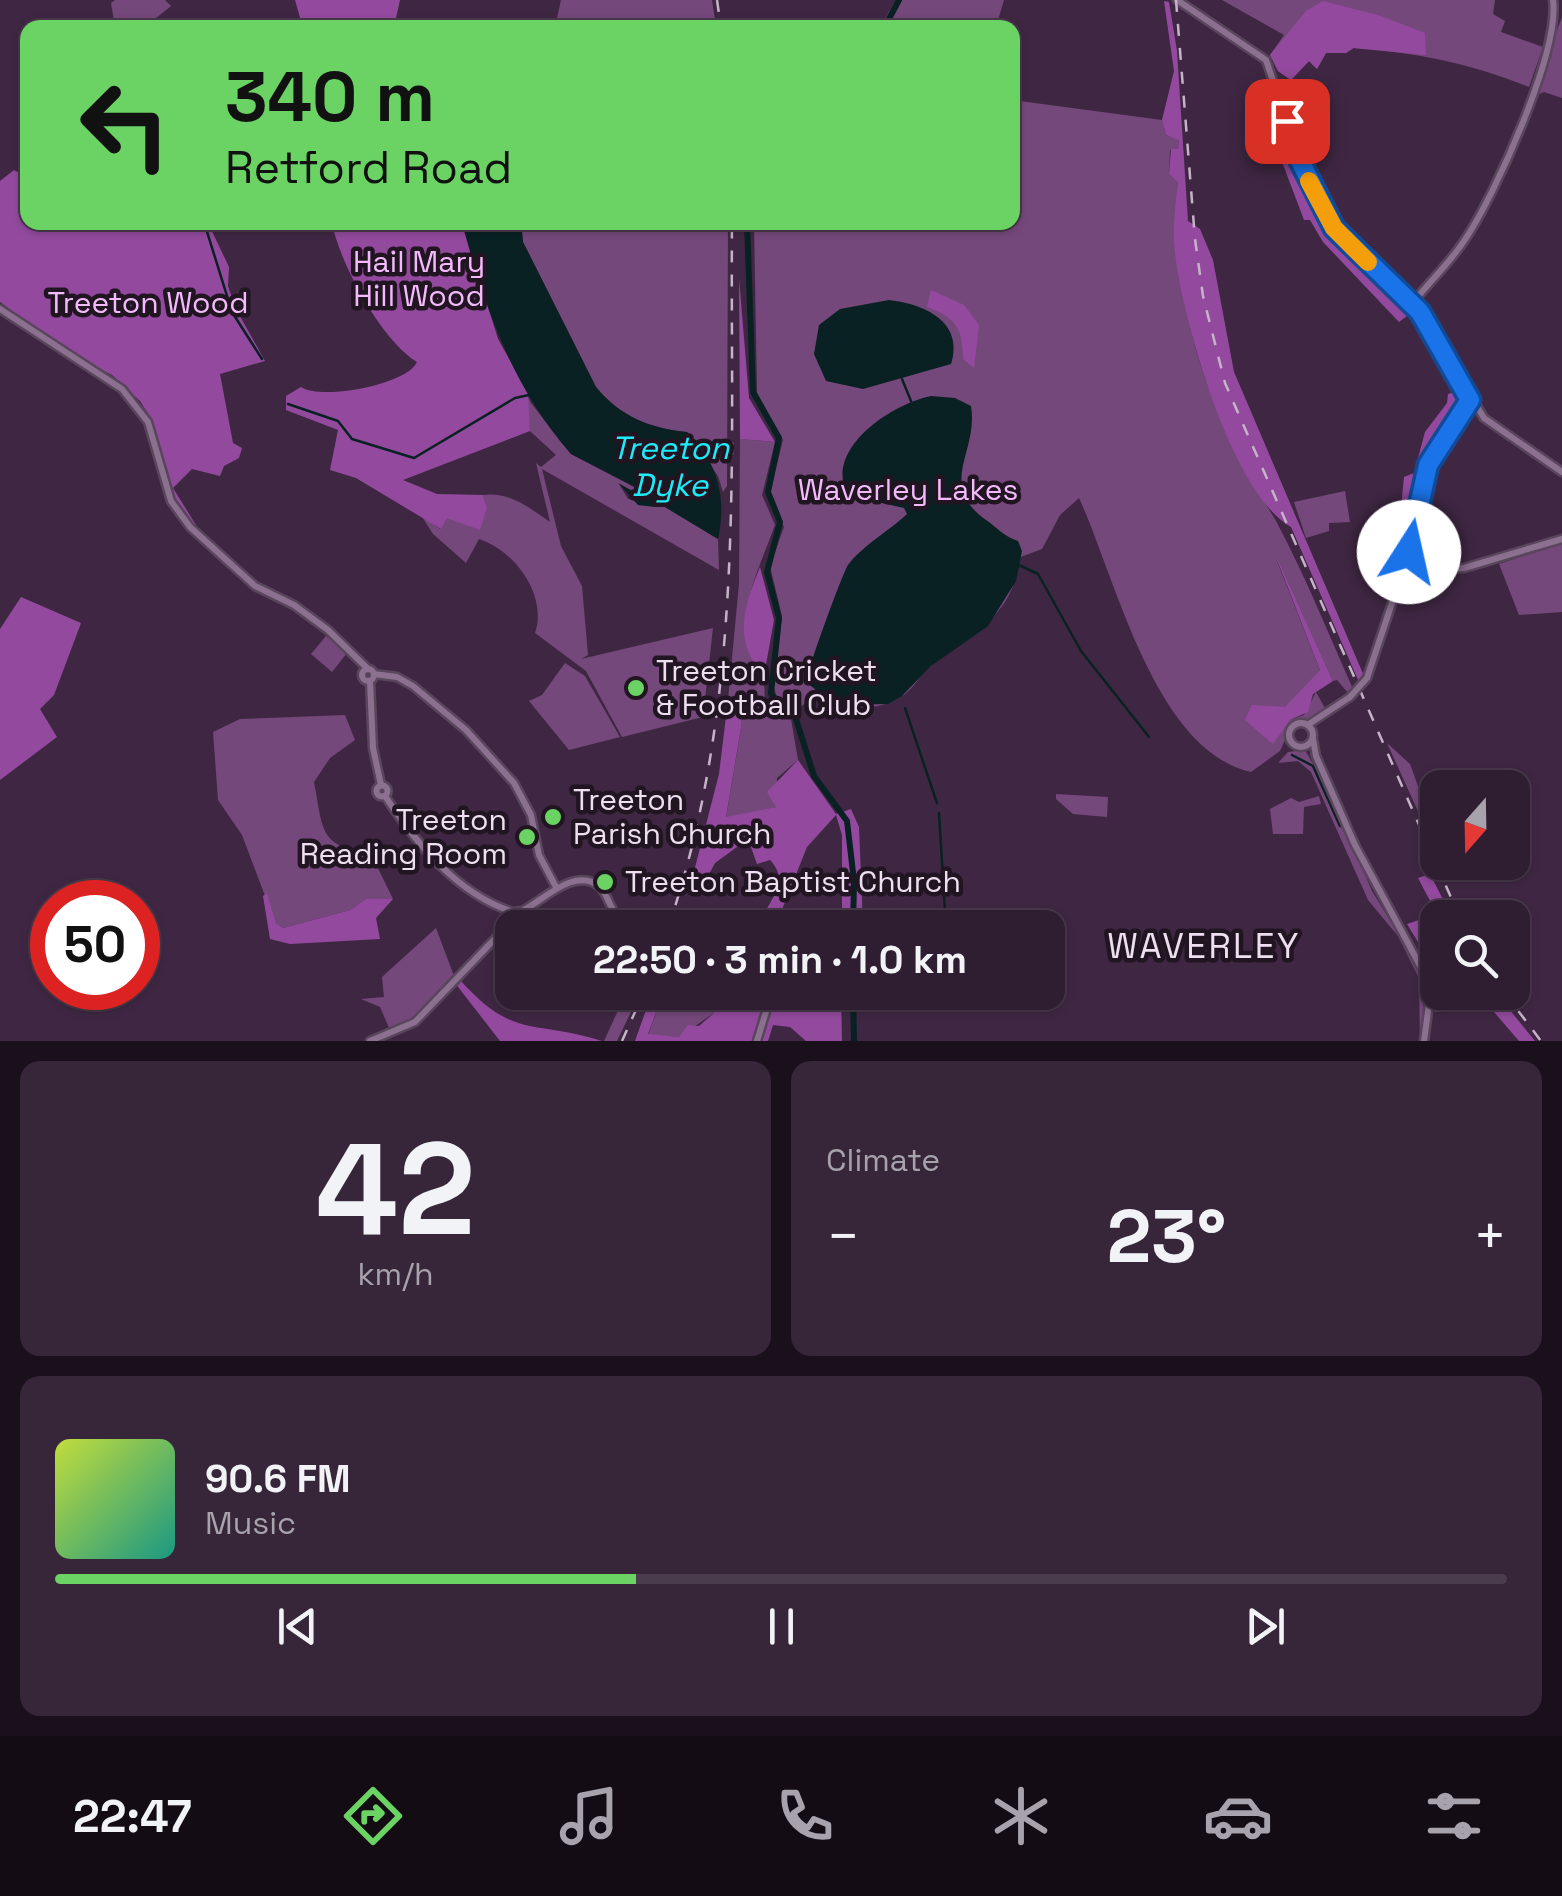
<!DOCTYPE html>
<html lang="en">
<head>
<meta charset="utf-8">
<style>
	body { margin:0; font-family:"Space Grotesk",sans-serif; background:#37263a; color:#f1f3f6; height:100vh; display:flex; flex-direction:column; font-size:38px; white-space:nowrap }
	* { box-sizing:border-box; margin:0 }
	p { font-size:32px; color:#a7a2ac }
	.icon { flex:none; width:55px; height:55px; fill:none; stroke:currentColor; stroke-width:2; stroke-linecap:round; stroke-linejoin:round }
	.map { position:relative; height:1041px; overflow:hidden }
	.panel { display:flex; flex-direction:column; gap:20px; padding:20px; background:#1a101c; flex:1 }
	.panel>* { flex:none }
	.banner { position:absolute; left:20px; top:20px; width:1000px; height:210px; border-radius:20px; box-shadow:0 2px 8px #0004,0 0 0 2px #4a3b4d; background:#6ad363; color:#111; overflow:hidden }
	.needle { width:65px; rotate:200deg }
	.tools { position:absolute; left:1420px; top:770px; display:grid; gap:20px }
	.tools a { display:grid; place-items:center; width:110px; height:110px; border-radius:20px; background:#2f1d32; box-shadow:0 2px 8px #0004,0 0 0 2px #4a3b4d; font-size:50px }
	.speed { position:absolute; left:30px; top:880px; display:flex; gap:20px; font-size:50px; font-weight:700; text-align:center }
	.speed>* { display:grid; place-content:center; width:130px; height:130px; border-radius:50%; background:#2f1d32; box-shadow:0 2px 8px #0004,0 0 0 2px #4a3b4d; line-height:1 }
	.speed .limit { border:15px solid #d22; background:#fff; color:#111 }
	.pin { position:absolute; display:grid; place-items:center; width:85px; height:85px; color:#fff; margin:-42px; border-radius:20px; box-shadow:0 5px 15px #0006 }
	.me { position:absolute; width:110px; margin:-55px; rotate:10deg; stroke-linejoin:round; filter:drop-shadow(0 0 8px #0008) }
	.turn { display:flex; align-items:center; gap:35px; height:210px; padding:0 40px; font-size:45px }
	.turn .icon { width:130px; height:130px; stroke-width:2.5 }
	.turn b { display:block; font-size:70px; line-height:85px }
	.big { font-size:75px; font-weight:800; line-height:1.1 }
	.panel .tile { flex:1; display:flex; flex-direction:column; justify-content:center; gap:15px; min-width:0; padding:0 35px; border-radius:20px; background:#37263a }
	.panel .dial { align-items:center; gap:0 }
	.dial b { font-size:130px; line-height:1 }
	.song { display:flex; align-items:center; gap:30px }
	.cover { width:120px; height:120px; border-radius:15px; background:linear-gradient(135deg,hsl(70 70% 55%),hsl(170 70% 35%)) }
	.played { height:10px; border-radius:5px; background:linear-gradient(90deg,#6ad363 40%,#4a3b4d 40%) }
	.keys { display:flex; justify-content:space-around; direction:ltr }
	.heat { display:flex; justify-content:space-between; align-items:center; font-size:55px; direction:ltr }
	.panel .tiles { flex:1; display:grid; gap:20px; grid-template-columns:1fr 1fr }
	.tile:last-child { grid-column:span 2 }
	.trip { position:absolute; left:495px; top:910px; width:570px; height:100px; border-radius:20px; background:#2f1d32; box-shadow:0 2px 8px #0004,0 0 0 2px #4a3b4d; font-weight:800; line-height:100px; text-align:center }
	.menu { display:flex; height:160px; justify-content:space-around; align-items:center; background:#130c14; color:#a7a2ac }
	.menu .icon { width:70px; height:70px }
	.menu .on { color:#6ad363 }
	.menu b { font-size:45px; color:#f1f3f6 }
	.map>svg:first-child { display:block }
	.green { fill:#75487b }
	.forest { fill:#934a9e }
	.water { fill:#092123 }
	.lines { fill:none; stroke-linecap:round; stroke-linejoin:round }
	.stream { stroke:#092123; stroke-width:2.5 }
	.river { stroke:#092123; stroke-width:6 }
	.tertiary-casing { stroke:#59455c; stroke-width:11 }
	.secondary-casing { stroke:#59455c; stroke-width:11 }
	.tertiary { stroke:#8b708f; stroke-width:6 }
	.secondary { stroke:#8b708f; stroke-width:6 }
	.rail { stroke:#c5b4c7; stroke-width:2.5; stroke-dasharray:12 12; stroke-linecap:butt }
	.secondary-bridge-casing { stroke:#59455c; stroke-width:11; stroke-linecap:butt }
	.secondary-bridge { stroke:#8b708f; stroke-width:6 }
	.route-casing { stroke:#114b97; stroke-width:25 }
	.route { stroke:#1a73e8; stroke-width:18 }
	.slow { stroke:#f59e0b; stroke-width:18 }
	.poi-dot { fill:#6ad363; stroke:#201521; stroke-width:4 }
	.labels { text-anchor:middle; stroke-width:9; stroke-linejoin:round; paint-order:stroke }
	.park-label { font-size:30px; fill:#f3bafb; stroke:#201521 }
	.poi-label { font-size:30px; fill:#eedeef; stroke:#201521; text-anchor:start }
	.water-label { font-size:32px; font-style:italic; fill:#1eebf8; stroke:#201521 }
	.quarter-label { font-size:35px; letter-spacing:2.5px; fill:#eedeef; stroke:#201521 }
</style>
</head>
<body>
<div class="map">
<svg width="1562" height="1041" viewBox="0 0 1562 1041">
	<rect width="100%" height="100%" fill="#3f2743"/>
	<g class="green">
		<polygon points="115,0 165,0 171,6 145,27 115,27 111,3"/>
		<polygon points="561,0 712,0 716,27 555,27"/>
		<polygon points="896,0 1004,0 996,27 879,28"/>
		<path d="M1222,0h273l-2,14 12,7 -4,11 42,15 -14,40c-56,-23 -115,-35 -175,-39l-8,5h-20l-9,16 -8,-8 -18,19 -13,-9 -8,-16 14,-20z"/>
		<polygon points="1562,17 1562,98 1544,92 1531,98"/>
		<path d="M1013,100l149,20 4,15 13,4 -1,10 -8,1 -1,24 9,7c-7,107 19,194 66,288 9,18 22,34 32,52 29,54 52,112 77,168l-4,5 -12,-14 -4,1 -58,-125 45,114 -34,37 -10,2 14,11 14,-5 12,-23 10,18 -13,9 -20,4 -13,28 -29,21c-97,-22 -135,-194 -172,-274l-19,17 -18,34 -24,9c-1,56 -49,78 -87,108 -9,7 -16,20 -26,28 -23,18 -63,18 -86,1l-26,16 -15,-11 -4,-12 8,-72 -12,-50 14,-39 -14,-33 13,-54 -26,-47 -3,-170 258,-1z"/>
		<path d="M521,223h207l-1,263 -4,6 -5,-16 -31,-44c-38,-4 -66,-15 -91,-45l-73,-145z"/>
		<path d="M511,363l20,40 40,51 76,40 -1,4 -27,-14 9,15 30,3 60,37 1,31 -177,-101 19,77 21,40 6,69 -7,4 132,-31 -10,89 -81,20 -36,-66 -51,-38c13,-38 -21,-83 -56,-94l-13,24 -33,-29 -12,-19 19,14 7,-12 40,-10 -4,-12c26,-4 47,13 67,27l-14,-59 5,4 15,-12 -26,-24c0,-26 -24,-42 -19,-68z"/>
		<path d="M740,439l35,3 -13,53 13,30c-17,47 -50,107 -11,151l1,27 26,16 7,41 -21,18v29l-51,11 16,-96 -14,-22 11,-116z"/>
		<polygon points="1345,491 1350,522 1329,523 1329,531 1306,538 1294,502"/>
		<polygon points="1562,543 1562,612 1519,615 1499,564"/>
		<polygon points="326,636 347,653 332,672 311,654"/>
		<polygon points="565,663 585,676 620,737 569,750 529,701 542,695"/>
		<path d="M345,715l10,25 -25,18 -16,24c9,45 4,66 56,70l23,47h-27l-16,11 -67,18 -7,-3 -34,-90 -24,-35 -5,-68 27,-13z"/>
		<polygon points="1387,743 1410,764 1422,797 1435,817 1437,853"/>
		<polygon points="1305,750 1331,795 1372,891 1417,965 1424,1009 1420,1041 1419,978 1398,936 1368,900 1311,772 1298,761 1278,763 1288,752"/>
		<polygon points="1056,794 1108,797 1107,817 1073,814 1056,799"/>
		<polygon points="1319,796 1321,804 1304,807 1303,834 1273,834 1270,809 1291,798 1299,802"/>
		<polygon points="436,928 454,976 413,1021 390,1030 380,1007 361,999 384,997 382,977"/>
		<polygon points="626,993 640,993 617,1041 604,1041"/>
		<polygon points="663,993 726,993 714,1013 679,1037 648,1035"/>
	</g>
	<g class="forest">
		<polygon points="295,0 400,0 394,27 303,28"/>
		<path d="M1164,1l5,1 8,49 11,170 12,8 13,31 21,112 130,304 -5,6 -68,-155c-60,-33 -112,-217 -117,-284 -1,-20 2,-42 4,-61l-9,-8 2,-25h7l1,-9 -13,-5 -4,-15 12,-49z"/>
		<polygon points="1323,1 1381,16 1425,33 1426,55 1353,48 1346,53 1326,53 1317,69 1309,61 1291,80 1278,71 1270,55 1306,11"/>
		<polygon points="1285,135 1331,229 1415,310 1399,322 1323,242 1310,220 1304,220 1273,138"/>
		<polygon points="14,170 27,177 28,222 208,223 229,267 228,286 236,309 265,361 220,374 233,443 242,448 239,458 224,466 220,476 192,469 173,488 204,538 174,500 150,417 140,401 112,375 71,354 0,302 0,181"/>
		<path d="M332,223h130l36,116 30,54 2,38 -127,49 34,14 46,1 4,12 -7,23 -33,-12 -6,11 -85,-51 -26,-8 8,-40 -52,-20v-14l15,-9c21,14 107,-3 116,-25 -36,-22 -77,-98 -85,-139z"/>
		<polygon points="739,278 749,398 775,442 740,439"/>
		<path d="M931,290l33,15 15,20 -5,43 -11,-9c0,-30 -7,-42 -36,-52z"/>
		<polygon points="1459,391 1464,401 1427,453 1398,572 1387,571 1399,529 1404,477 1414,473 1425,432 1447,403 1448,394"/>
		<polygon points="1274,552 1333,681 1313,694 1308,712 1290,720 1273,744 1245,720 1252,705 1285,707 1320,670"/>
		<path d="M760,567l14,53 -10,56c-32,-36 -20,-69 -4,-109z"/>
		<polygon points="21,597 81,623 54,695 40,709 57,737 0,780 0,629"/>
		<path d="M728,700l14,22 -16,95 50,-10 -9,-15 31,-32 38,54 15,-5 8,18 4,100h-21v-92l-6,-20 -29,32 -32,80h-16c6,-25 34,-43 11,-67l-13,4 -9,-25 -33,24 -14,26 -11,-2 29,-113z"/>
		<polygon points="1430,874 1452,917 1438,918 1438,992 1496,993 1535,1041 1519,1041 1488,1005 1435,1012 1432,965 1407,924 1437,914 1418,878"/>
		<polygon points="267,893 276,924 283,928 350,910 366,899 393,899 376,918 380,939 290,944 270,939 263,896"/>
		<path d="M460,980c55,61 73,39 142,61h-102l-45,-58z"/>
		<polygon points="652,993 663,993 648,1034 679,1037 688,1025 699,1026 714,1013 726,993 768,993 753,1041 635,1041"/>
		<polygon points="775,993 841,993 842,1041 806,1041 790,1027 773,1025 768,1041 761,1041"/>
	</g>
	<g class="water">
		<path d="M462,223h59l2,19 73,145c25,30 53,41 91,45 31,30 40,66 31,107l-60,-36 -3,4 -17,-2 -20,-22 27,15 2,-5 -76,-39c-59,-67 -86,-147 -109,-231z"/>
		<path d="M889,300c36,4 75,22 62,64l-88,25 -37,-8 -12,-27 5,-29 21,-16z"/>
		<path d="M931,396l24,2 16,8c8,47 -35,78 15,114 12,8 17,16 32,21l4,10 -6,30 -28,45 -57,40 -30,31 -13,7 -53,1 -29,-23c0,-8 36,-108 42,-117 14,-19 41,-34 59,-51l-3,-6 -31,-7 -29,-15c-12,-43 51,-83 87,-90z"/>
	</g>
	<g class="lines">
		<g class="stream">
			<polyline points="204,222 232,312 262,359"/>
			<polyline points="902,379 911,401"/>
			<polyline points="288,404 338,421 352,439 414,458 515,398 529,395"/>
			<polyline points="1019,565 1038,574 1081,651 1149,737"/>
			<polyline points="905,708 937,803"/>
			<polyline points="1292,755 1313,766 1340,826"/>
			<polyline points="939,813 946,928"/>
			<polyline points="968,992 971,995"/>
		</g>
		<g class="river">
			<polyline points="884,28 899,0"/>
			<polyline points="747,222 753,392 779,438 768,492 780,522 767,572 779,618 771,693 777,704 795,716 814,776 847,821 854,881 853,928"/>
			<polyline points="853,992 854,1041"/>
		</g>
		<g class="tertiary-casing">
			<g id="tertiary">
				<polyline points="374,674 397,677 413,686 466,730 514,783 531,815 539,855 556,887"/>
				<polyline points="370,1041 415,1022 515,918"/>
			</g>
		</g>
		<g class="secondary-casing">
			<g id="secondary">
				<polyline points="1177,0 1266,60 1299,159 1334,228 1419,312 1484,418 1562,472"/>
				<path d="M1412,304c17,-22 39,-42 54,-66 30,-45 94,-187 87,-238"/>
				<polyline points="0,309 122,389 148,422 171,501 190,527 255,586 294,605 328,630 368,669"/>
				<polyline points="1403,571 1464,568 1562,539"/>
				<circle cx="368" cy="675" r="6"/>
				<polyline points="1367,678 1414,537 1423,475 1470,400"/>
				<polyline points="370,681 373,748 381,785"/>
				<circle cx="1301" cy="735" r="12"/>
				<polyline points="1309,724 1350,697"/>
				<polyline points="1313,739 1316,756 1355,845 1423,971 1429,1004 1424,1041"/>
				<circle cx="382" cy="791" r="5.5"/>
				<path d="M385,796c31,47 72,98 128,116"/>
				<polygon points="518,911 520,915 515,918 513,913"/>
				<path d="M520,912c21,-9 54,-47 80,-25 8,8 9,20 17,28l41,5"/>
				<polyline points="757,1041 772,992"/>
			</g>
		</g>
		<use href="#tertiary" class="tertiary"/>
		<use href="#secondary" class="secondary"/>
		<g class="rail">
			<polyline points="717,0 721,28"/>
			<polyline points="1176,0 1195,239 1203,296 1225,383 1460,918"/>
			<path d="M668,928c78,-228 62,-469 64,-706"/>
			<polyline points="1504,992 1541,1041"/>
			<polyline points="622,1041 644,992"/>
		</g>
		<g class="secondary-bridge-casing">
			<g id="secondary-bridge">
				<polyline points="1350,697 1367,678"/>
				<polyline points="658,920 686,926"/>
			</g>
		</g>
		<use href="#secondary-bridge" class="secondary-bridge"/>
	</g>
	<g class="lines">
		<g class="route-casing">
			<polyline id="route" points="1287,121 1299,159 1334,228 1420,312 1470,400 1428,465 1409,552"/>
		</g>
		<use href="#route" class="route"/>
		<polyline class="slow" points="1309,181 1334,228 1368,262"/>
	</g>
	<g class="poi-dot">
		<circle cx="636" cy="688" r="10"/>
		<circle cx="553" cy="817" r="10"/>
		<circle cx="527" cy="837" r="10"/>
		<circle cx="605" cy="882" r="10"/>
	</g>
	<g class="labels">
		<g class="park-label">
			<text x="419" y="272">Hail Mary<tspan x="419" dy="34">Hill Wood</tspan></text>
			<text x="148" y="313">Treeton Wood</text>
			<text x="908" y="500">Waverley Lakes</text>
		</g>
		<g class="poi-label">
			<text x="656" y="681">Treeton Cricket<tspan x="656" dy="34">&amp; Football Club</tspan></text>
			<text x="573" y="810">Treeton<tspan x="573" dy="34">Parish Church</tspan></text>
			<text x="507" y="830" text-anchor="end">Treeton<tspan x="507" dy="34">Reading Room</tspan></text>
			<text x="625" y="892">Treeton Baptist Church</text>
		</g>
		<g class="water-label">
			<text x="670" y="459">Treeton<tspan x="670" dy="37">Dyke</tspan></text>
		</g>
		<g class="quarter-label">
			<text x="1204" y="958">WAVERLEY</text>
		</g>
	</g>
</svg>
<div class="tools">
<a><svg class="needle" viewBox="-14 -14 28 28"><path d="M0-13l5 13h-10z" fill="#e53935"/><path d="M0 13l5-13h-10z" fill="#a7a2ac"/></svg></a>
<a><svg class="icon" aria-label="search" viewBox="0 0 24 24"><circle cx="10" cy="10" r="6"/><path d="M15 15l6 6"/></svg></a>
</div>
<div class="speed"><div class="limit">50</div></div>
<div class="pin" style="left:1287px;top:121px;background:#d93025"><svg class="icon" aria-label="arrive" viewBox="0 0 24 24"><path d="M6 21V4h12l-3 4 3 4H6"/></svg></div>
<svg class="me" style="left:1409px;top:552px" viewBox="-20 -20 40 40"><circle r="19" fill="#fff"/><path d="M0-13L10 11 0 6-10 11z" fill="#1a73e8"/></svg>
<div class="trip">22:50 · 3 min · 1.0 km</div>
<div class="banner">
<div class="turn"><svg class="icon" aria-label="left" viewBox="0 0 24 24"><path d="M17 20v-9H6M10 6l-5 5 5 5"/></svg><div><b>340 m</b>Retford Road</div></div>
</div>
</div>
<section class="panel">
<div class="tiles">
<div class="tile dial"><b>42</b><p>km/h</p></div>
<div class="tile"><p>Climate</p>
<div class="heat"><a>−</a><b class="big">23°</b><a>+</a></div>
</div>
<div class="tile">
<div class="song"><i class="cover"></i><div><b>90.6 FM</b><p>Music</p></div></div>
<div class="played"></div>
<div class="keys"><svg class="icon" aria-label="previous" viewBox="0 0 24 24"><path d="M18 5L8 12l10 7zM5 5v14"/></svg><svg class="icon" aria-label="pause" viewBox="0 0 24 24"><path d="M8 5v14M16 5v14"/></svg><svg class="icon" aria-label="next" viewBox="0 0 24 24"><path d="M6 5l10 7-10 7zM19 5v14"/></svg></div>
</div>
</div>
</section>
<nav class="menu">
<b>22:47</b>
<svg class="icon on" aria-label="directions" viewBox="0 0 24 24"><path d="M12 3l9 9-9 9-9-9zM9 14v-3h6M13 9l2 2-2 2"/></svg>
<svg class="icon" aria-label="music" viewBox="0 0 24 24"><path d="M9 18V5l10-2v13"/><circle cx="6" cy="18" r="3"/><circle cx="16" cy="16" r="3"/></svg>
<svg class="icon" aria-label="phone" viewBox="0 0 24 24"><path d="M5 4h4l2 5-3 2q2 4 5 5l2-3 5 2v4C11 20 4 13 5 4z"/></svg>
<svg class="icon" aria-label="climate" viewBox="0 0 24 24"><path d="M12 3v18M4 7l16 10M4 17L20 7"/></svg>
<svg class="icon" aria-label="car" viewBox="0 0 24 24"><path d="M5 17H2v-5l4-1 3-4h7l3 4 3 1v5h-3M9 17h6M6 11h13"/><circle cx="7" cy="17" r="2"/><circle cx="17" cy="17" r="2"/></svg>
<svg class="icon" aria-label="filters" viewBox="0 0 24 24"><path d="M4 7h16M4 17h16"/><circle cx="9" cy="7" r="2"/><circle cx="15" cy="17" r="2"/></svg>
</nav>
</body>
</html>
